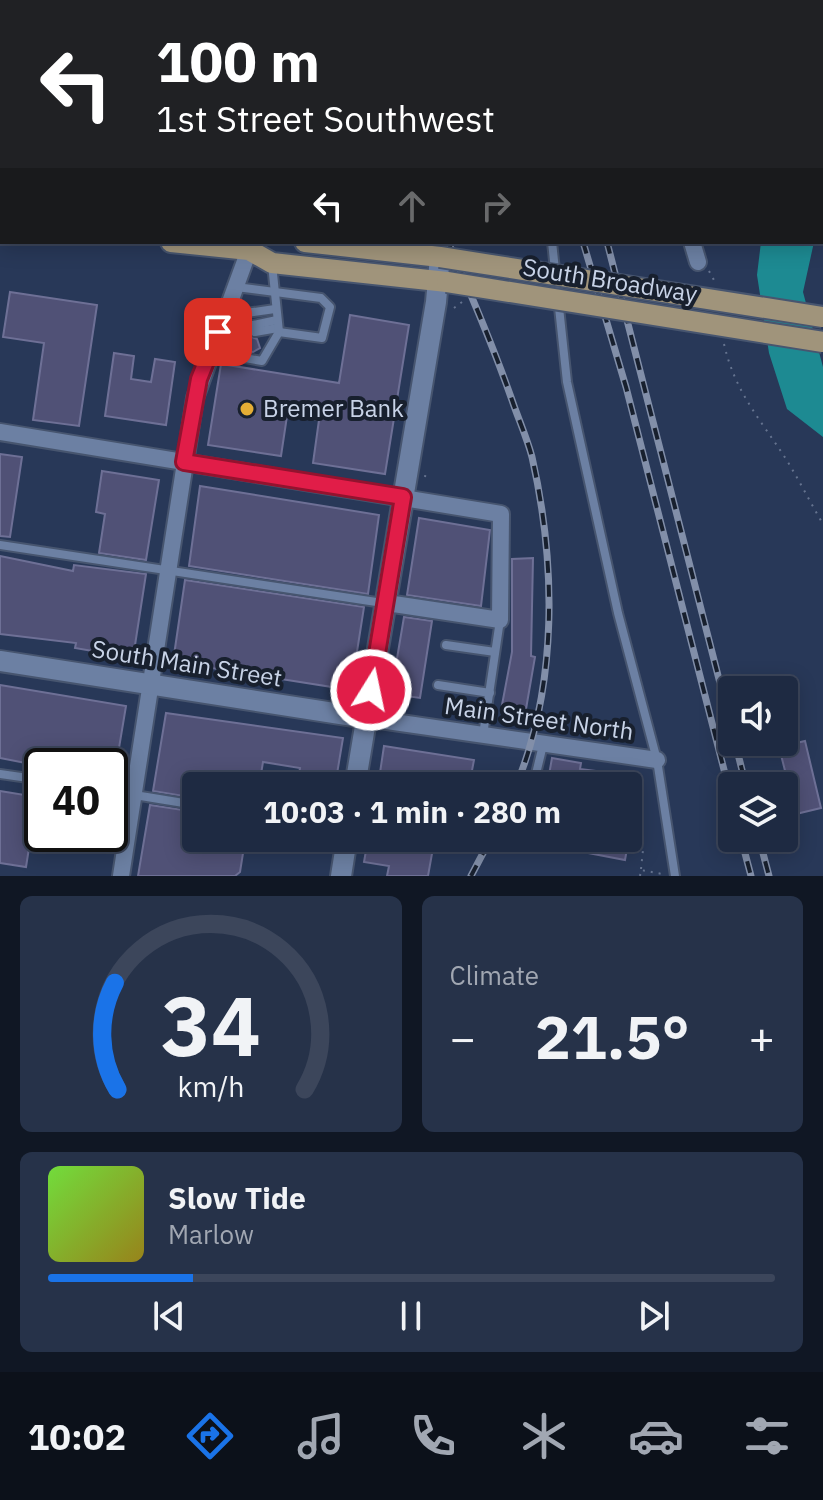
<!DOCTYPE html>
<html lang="en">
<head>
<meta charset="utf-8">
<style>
	body { margin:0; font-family:"IBM Plex Sans",sans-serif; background:#263249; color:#f1f3f6; height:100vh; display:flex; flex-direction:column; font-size:30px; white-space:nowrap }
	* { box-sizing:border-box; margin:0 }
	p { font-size:26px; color:#a1a7b2 }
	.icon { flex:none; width:44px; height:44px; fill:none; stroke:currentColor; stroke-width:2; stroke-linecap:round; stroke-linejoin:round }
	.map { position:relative; height:876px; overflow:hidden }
	.drawer { display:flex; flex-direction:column; gap:20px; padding:20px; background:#101724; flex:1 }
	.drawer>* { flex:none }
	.guide { position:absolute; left:0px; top:0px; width:824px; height:244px; box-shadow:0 4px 20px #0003,0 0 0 2px #3c465b; background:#202124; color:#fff; overflow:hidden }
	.controls { position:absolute; left:718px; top:676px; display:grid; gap:16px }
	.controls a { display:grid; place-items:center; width:80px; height:80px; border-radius:8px; background:#1e2a42; box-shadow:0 4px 20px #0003,0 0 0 2px #3c465b; font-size:40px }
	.speed { position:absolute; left:24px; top:748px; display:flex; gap:16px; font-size:40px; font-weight:700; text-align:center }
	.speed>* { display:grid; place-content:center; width:104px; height:104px; border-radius:50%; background:#1e2a42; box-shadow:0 4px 20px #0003,0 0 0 2px #3c465b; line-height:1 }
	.speed .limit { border:4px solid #111; border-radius:12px; background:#fff; color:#111 }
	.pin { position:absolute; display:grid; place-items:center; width:68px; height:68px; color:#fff; margin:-34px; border-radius:16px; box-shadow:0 4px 12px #0006 }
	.me { position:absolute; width:88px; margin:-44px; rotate:10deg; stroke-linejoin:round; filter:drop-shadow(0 0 6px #0008) }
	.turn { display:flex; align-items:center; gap:28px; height:168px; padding:0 24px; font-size:36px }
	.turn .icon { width:104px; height:104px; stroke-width:2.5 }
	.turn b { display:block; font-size:56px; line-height:68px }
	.lanes { display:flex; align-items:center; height:76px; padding:0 24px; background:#0003; justify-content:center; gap:40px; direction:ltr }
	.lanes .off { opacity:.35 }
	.big { font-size:60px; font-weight:700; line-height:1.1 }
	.drawer .tile { flex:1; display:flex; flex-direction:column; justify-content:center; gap:12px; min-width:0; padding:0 28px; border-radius:12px; background:#263249 }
	.drawer .dial { align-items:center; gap:0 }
	.dial svg { height:208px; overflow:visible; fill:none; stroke:#3c465b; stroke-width:7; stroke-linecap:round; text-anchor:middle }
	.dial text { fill:#f1f3f6; stroke:none }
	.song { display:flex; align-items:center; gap:24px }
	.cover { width:96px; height:96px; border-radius:12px; background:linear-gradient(135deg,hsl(100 70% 55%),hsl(50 70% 35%)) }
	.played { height:8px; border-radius:4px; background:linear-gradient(90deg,#1a73e8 20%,#3c465b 20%) }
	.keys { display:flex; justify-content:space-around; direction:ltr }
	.heat { display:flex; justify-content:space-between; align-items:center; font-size:44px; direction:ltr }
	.drawer .tiles { flex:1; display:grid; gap:20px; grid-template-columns:1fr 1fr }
	.tile:last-child { grid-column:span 2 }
	.trip { position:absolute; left:182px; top:772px; width:460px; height:80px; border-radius:8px; background:#1e2a42; box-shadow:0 4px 20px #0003,0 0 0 2px #3c465b; font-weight:700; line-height:80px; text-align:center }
	.tab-bar { display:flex; height:128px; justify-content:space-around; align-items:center; background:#0c111a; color:#a1a7b2 }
	.tab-bar .icon { width:56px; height:56px }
	.tab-bar .active { color:#1a73e8 }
	.tab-bar b { font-size:36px; color:#f1f3f6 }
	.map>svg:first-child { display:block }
	.water { fill:#1d8a92 }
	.building { fill:#505176; stroke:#6e7096; stroke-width:2 }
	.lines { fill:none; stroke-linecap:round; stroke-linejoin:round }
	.service-casing { stroke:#47556f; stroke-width:12 }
	.minor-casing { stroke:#47556f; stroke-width:20 }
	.tertiary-casing { stroke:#47556f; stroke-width:24 }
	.primary-casing { stroke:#47556f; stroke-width:24 }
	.path { stroke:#65738f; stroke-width:2; stroke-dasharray:2 6; stroke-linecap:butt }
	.service { stroke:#6c80a3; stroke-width:8 }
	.minor { stroke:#6c80a3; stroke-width:16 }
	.tertiary { stroke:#6c80a3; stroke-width:20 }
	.primary { stroke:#a0947b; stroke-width:20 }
	.rail-casing { stroke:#828fa9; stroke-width:7 }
	.rail { stroke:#18202e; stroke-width:4; stroke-dasharray:12; stroke-linecap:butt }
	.primary-bridge-casing { stroke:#47556f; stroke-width:24; stroke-linecap:butt }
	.path-bridge { stroke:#65738f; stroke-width:2; stroke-dasharray:2 6; stroke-linecap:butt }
	.primary-bridge { stroke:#a0947b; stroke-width:20 }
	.route-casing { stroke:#92132f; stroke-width:20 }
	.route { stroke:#e11d48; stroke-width:14 }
	.poi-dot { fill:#e4ad35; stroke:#18202e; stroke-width:3 }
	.labels { text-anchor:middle; stroke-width:8; stroke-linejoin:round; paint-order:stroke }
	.street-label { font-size:24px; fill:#c8d3e7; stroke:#18202e }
	.poi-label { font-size:24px; fill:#c8d3e7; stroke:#18202e; text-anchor:start }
</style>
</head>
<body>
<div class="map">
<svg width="823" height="876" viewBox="0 0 823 876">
	<rect width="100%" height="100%" fill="#283858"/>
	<polygon class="water" points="761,242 814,242 803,292 823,367 823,437 787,409 769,353 757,275"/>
	<g class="building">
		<polygon points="10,292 97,305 79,426 33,420 44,343 3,337"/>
		<polygon points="350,315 409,325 385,474 313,463 319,420 287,416 281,456 208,445 221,364 339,383"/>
		<polygon points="247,322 249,336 257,339 260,348 253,352 236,349 238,334"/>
		<polygon points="114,353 134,356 131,379 151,382 155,359 175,362 166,425 105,416"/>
		<polygon points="0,454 22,457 10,537 0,536"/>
		<polygon points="102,471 159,480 146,560 99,553 105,514 96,512"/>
		<polygon points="200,486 379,515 368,594 189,566"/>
		<polygon points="419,518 490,530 481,606 407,595"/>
		<polygon points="0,556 73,571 74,565 146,574 133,658 75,648 76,643 0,634"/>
		<polygon points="533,558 531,656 535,657 526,709 502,705 512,652 512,559"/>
		<polygon points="185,580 364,607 351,690 173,662"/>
		<polygon points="404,617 432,621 420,698 391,694"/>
		<polygon points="0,685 126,706 116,766 41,766 0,758"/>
		<polygon points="166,713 343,738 335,786 297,786 300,768 263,762 259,786 196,786 196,798 153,791"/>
		<polygon points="805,741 821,808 796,814 779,747"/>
		<polygon points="384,746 474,760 469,786 378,786"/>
		<polygon points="552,758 581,763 580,769 621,774 619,786 547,786"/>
		<polygon points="0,791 37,797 26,867 0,863"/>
		<polygon points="150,805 196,812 196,838 259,838 257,849 244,847 240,872 235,876 138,876"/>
		<polygon points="569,838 629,838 625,860 567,849"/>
		<polygon points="368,839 433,848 428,876 387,876 389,866 364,862"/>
	</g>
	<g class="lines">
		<g class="service-casing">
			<g id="service">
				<polyline points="450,0 451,2"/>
				<polyline points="78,2 79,0"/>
				<polyline points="0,14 2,14"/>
				<polyline points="0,95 2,88"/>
				<polyline points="552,242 567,382 618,613 657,760 675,876"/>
				<polyline points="236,287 321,298 330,307 322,338 279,332"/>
				<polyline points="225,316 275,309"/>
				<polyline points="253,325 277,320"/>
				<polyline points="218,332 238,327"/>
				<polyline points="255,332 278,328"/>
				<polyline points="210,352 262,361 279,332 272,264"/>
				<polyline points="0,545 383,603"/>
				<polyline points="446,645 495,652"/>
				<polyline points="438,685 490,693"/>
				<polyline points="483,735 500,620"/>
				<polyline points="0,774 42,780"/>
				<polyline points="533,786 543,745"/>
				<polyline points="110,791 196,805"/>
				<polyline points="410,838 465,845"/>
				<polyline points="525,838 556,844"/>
			</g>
		</g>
		<g class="minor-casing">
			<g id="minor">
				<polyline points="622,0 623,2"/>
				<polyline points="295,2 295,0"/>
				<polyline points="641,2 648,0"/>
				<polyline points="0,51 2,51"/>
				<polyline points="692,242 698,262"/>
				<polyline points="0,432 501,514 500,620 387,603"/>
				<polyline points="366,718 657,760"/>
				<polyline points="121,876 195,398 252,242"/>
			</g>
		</g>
		<g class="tertiary-casing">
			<g id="tertiary">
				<polyline points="111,2 112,0"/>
				<polyline points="0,661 366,718"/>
				<polyline points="355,786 436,302 440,257"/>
				<polyline points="341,876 347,838"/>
			</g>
		</g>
		<g class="primary-casing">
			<g id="primary">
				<polyline points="0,217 2,217"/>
				<polyline points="171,242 249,250 272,263 447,282"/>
				<polyline points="305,242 440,257"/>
			</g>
		</g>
		<g class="path">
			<polyline points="709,271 715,282"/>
			<path d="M724,344c11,48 36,75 62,115 13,21 24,43 37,65"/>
			<polyline points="425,477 426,470"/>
			<polyline points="641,869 643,850"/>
			<polyline points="640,876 641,870 662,874"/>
		</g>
		<use href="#service" class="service"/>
		<use href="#minor" class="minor"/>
		<use href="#tertiary" class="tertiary"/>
		<use href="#primary" class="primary"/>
		<g class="rail-casing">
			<g id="rail">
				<polyline points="351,0 352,2"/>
				<polyline points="504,0 504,2"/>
				<polyline points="529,0 530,2"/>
				<path d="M448,242c23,52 45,104 64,158 6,18 15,38 20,57 24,106 26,227 -16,329"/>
				<polyline points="583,242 626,387 732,801"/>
				<polyline points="607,242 732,730"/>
				<polyline points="735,742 746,786"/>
				<polyline points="741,838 751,876"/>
				<polyline points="759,838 769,876"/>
				<polyline points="471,876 491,838"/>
			</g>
		</g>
		<use href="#rail" class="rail"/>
		<g class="primary-bridge-casing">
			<g id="primary-bridge">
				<polyline points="440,257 823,317"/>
				<polyline points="447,282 823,342"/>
			</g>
		</g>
		<polyline class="path-bridge" points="454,308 462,302"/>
		<use href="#primary-bridge" class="primary-bridge"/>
	</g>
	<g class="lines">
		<g class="route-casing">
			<polyline id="route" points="218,332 199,379 184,462 403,497 371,690"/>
		</g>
		<use href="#route" class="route"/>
	</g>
	<circle class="poi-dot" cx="247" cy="409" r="8"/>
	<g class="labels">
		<g class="street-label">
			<text transform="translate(610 281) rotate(9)" y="8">South Broadway</text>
			<text transform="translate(187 664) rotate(9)" y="8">South Main Street</text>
			<text transform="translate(539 719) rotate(8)" y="8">Main Street North</text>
		</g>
		<g class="poi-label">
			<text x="263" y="417">Bremer Bank</text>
		</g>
	</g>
</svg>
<div class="controls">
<a><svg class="icon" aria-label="sound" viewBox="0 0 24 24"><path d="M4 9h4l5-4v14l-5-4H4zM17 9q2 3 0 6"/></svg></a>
<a><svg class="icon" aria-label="layers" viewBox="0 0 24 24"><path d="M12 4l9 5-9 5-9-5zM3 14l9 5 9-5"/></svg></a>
</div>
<div class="speed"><div class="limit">40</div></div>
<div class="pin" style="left:218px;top:332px;background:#d93025"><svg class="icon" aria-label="arrive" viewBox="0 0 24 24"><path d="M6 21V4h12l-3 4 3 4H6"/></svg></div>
<svg class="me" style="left:371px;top:690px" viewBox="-20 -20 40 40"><circle r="17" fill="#e11d48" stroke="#fff" stroke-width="3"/><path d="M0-11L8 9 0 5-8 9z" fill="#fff"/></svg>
<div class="trip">10:03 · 1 min · 280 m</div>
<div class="guide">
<div class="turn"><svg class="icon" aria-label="left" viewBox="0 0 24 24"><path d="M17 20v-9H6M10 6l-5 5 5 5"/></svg><div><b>100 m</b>1st Street Southwest</div></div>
<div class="lanes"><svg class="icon" aria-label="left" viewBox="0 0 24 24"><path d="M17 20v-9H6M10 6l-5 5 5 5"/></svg><svg class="icon off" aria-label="ahead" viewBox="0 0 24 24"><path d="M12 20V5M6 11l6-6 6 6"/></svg><svg class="icon off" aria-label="right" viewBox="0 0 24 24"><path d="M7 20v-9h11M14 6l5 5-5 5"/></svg></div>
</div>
</div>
<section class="drawer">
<div class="tiles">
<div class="tile dial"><svg viewBox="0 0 100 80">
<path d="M14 69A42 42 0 1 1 86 69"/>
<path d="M14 69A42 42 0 0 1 13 28" stroke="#1a73e8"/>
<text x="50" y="56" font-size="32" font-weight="700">34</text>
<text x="50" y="72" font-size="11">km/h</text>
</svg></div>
<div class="tile"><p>Climate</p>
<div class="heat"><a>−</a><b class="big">21.5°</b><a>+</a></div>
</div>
<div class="tile">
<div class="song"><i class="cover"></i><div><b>Slow Tide</b><p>Marlow</p></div></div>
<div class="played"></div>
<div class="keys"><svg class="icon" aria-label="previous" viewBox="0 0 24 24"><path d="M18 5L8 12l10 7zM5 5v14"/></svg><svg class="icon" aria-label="pause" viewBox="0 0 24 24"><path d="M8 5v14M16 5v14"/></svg><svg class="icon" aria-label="next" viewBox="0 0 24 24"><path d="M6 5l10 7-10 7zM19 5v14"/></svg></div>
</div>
</div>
</section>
<nav class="tab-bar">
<b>10:02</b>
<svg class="icon active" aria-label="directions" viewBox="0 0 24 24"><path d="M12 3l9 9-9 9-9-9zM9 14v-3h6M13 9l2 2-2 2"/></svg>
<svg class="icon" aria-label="music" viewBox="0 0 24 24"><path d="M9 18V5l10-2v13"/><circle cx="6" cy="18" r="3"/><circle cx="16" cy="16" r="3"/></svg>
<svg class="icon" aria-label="phone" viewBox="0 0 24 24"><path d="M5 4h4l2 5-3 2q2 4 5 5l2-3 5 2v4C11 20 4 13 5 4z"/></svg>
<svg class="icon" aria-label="climate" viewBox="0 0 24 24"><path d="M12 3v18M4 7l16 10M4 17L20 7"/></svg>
<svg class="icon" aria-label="car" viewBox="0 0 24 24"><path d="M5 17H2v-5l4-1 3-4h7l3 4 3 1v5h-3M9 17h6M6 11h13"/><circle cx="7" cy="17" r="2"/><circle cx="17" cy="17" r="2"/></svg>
<svg class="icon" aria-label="filters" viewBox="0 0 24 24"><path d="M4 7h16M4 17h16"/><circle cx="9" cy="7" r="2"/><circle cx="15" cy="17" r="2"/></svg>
</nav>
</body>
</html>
